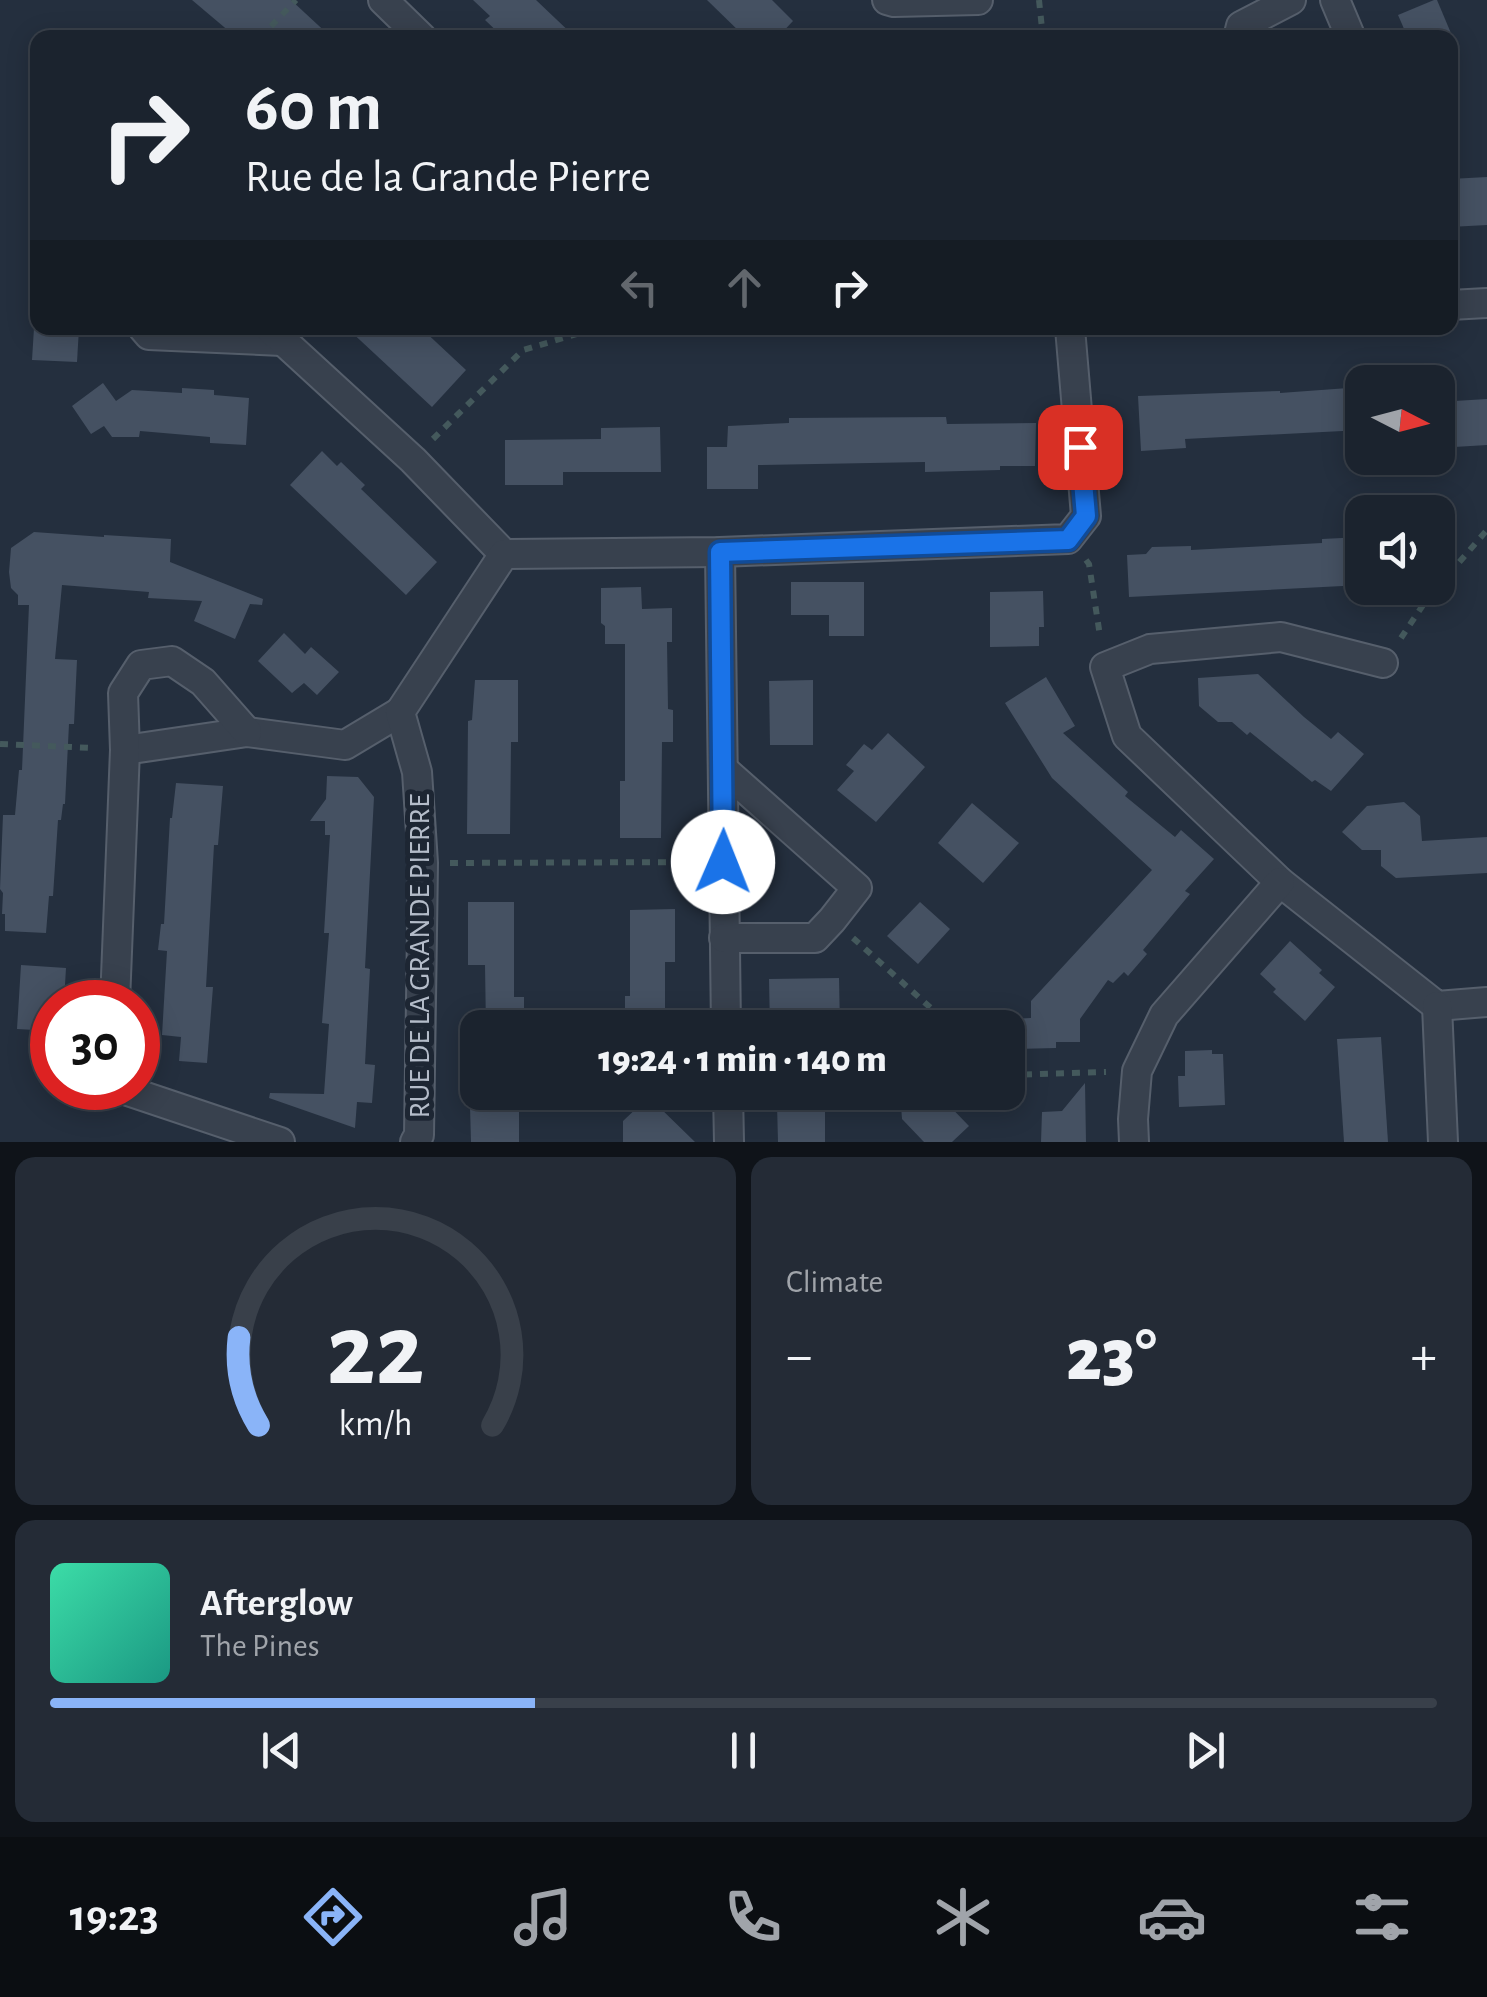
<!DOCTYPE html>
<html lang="en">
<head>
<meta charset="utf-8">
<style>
	body { margin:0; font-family:"Alegreya Sans",sans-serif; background:#242b36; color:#f1f3f6; height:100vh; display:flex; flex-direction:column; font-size:38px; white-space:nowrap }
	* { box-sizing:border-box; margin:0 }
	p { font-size:32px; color:#a0a4aa }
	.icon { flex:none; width:55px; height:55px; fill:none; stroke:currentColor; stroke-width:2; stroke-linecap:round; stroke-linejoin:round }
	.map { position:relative; height:1142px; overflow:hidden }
	.sheet { display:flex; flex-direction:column; gap:15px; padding:15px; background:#0f1319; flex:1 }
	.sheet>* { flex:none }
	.hud { position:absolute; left:30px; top:30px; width:1428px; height:305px; border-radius:20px; box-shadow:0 5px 25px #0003,0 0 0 2px #39404a; background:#1b232e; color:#f1f3f6; overflow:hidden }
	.needle { width:65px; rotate:96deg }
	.buttons { position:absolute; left:1345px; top:365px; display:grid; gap:20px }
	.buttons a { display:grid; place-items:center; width:110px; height:110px; border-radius:20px; background:#1b232e; box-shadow:0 5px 25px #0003,0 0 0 2px #39404a; font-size:50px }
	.speed { position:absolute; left:30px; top:980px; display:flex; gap:20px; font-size:50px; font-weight:700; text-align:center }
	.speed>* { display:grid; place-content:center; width:130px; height:130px; border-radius:50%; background:#1b232e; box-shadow:0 5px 25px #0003,0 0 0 2px #39404a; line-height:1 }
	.speed .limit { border:15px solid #d22; background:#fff; color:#111 }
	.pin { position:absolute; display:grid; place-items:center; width:85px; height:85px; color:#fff; margin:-42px; border-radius:20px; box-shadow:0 5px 15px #0006 }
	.me { position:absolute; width:110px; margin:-55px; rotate:1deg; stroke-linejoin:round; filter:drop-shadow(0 0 8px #0008) }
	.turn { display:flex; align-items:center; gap:35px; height:210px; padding:0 50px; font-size:45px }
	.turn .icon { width:130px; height:130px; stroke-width:2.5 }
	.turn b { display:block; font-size:70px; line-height:85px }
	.lanes { display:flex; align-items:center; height:95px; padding:0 50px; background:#0003; justify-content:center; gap:50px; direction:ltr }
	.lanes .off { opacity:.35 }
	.big { font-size:75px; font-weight:800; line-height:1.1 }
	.sheet .tile { flex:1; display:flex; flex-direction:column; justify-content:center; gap:15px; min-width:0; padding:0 35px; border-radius:20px; background:#242b36 }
	.sheet .dial { align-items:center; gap:0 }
	.dial svg { height:260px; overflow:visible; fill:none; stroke:#39404a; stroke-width:7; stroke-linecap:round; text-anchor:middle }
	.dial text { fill:#f1f3f6; stroke:none }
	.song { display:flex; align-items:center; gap:30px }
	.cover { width:120px; height:120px; border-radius:15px; background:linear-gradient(135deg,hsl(160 70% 55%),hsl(170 70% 35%)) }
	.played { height:10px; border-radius:5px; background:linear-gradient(90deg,#8ab4f8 35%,#39404a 35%) }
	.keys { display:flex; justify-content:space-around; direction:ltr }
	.heat { display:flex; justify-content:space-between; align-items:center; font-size:55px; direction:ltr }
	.sheet .tiles { flex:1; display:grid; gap:15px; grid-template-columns:1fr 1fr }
	.tile:last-child { grid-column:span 2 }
	.trip { position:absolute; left:460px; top:1010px; width:565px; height:100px; border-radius:20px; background:#1b232e; box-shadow:0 5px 25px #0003,0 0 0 2px #39404a; font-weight:800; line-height:100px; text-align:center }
	.dock { display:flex; height:160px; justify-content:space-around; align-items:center; background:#0b0e12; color:#a0a4aa }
	.dock .icon { width:70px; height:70px }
	.dock .selected { color:#8ab4f8 }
	.dock b { font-size:45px; color:#f1f3f6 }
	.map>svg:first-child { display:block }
	.building { fill:#455162 }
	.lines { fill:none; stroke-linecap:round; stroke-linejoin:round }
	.street-casing { stroke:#565f6c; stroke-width:32 }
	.path { stroke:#44595c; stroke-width:6; stroke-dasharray:8 8; stroke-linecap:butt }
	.street { stroke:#38414e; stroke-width:28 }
	.route-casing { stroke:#114b97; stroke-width:25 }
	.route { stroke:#1a73e8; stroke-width:18 }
	.labels { text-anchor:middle; stroke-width:10; stroke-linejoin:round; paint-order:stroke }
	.street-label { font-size:30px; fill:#b4bcc9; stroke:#1d2633 }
</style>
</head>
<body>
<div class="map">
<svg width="1487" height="1142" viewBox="0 0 1487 1142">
	<rect width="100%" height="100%" fill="#242f3e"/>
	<g class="building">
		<polygon points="192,0 291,0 332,38 237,38"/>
		<polygon points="473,0 536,0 576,38 504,38 485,20 490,16"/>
		<polygon points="707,0 772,0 793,21 777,38 746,38"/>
		<polygon points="1434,0 1437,0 1453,38 1408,38 1398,15"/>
		<polygon points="1487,177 1487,225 1450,227 1450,179"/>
		<polygon points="34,328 79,328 77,362 32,360"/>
		<polygon points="347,328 421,328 466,370 432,407"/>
		<polygon points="103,383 116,401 132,390 182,393 182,388 214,390 214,395 249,398 246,445 210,443 210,437 140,431 139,437 112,437 104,426 91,434 72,406"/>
		<polygon points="1362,387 1362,430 1185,439 1186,448 1141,451 1138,396 1280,391 1280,393"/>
		<polygon points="1487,399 1487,445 1438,448 1438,402"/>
		<polygon points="946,417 947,424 1036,423 1035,466 1000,466 1000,470 925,472 925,462 758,465 758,489 707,489 707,447 727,447 728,426 789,423 789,418"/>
		<polygon points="660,427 661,472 563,472 563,485 505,485 505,440 601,439 601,428"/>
		<polygon points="322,451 337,466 341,462 365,485 361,489 437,562 406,595 290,485"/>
		<polygon points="34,532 104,537 104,535 171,539 170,562 263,599 262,605 250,604 235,639 194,621 202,601 148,598 149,592 62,585 55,659 77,660 74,724 69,724 65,804 63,804 61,820 58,820 53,896 49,896 46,933 5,931 5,914 2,914 3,893 0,889 3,815 15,815 19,770 22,770 29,605 18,605 18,595 11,588 9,572 11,548"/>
		<polygon points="1362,537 1362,585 1129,597 1127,555 1146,554 1152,547 1191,546 1191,550 1322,543 1322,539"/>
		<polygon points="791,582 864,582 864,636 829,636 829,615 791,615"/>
		<polygon points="641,587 642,609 672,608 672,642 667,642 668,709 673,710 673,742 662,742 661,838 620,838 620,781 625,781 625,644 605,644 605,626 601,623 601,588"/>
		<polygon points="1043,591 1044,627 1039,627 1039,646 990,647 990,592"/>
		<polygon points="284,633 305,654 311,647 339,672 317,695 304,683 292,693 258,661"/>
		<polygon points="1258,674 1304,717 1331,739 1338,732 1364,754 1331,791 1315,780 1312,782 1250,732 1247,735 1232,722 1218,722 1199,706 1198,678"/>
		<polygon points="1046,677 1075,726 1063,733 1128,792 1125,796 1175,837 1181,830 1214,859 1185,891 1190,894 1143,950 1147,954 1128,976 1124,972 1113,983 1108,980 1080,1019 1080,1042 1056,1042 1056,1048 1015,1049 1013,1019 1031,1018 1031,1001 1152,870 1052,778 1005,703"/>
		<polygon points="475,680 518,680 518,742 511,742 510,834 467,834 468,721 472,720"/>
		<polygon points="813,680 813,745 770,745 769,681"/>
		<polygon points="888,733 925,767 876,822 837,790 854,771 846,765 864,744 872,750"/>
		<polygon points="327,776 358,777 374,797 365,968 370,969 365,1064 375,1065 372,1103 357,1102 355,1128 269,1098 270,1093 324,1094 329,1024 322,1023 329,933 324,933 330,835 325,835 325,821 310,821 326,799"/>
		<polygon points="176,783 223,786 218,845 214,845 206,987 213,987 207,1063 179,1061 181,1037 162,1035 167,951 158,950 161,924 164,924 170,818 172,818"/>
		<polygon points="1404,802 1420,816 1422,841 1487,837 1487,873 1396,878 1381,866 1381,850 1362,850 1342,832 1367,806"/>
		<polygon points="972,803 1019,843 983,883 938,843"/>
		<polygon points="468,902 514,902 514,997 524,997 524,1028 486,1028 485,965 468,965"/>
		<polygon points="920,902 950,929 918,964 887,936"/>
		<polygon points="675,909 675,962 665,962 665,1028 625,1028 625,996 630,996 630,910"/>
		<polygon points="1290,941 1322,970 1319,973 1335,987 1305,1021 1273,992 1276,989 1260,974"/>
		<polygon points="21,965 66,968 64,1002 52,1002 52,1031 17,1029"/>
		<polygon points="839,978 840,1028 770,1028 769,979"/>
		<polygon points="1381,1037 1388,1142 1344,1142 1337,1039"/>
		<polygon points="1212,1050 1212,1054 1223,1054 1225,1105 1179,1107 1178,1076 1185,1076 1185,1051"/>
		<polygon points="1085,1083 1086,1142 1041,1142 1042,1112 1062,1111"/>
		<polygon points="786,1092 825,1092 825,1142 778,1142 777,1104 786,1103"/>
		<polygon points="900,1092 936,1092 969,1126 952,1142 924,1142 902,1119"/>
		<polygon points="655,1103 695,1142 623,1142 623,1121 641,1104 648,1110"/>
		<polygon points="519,1104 519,1142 471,1142 470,1106"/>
	</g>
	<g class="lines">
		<g class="street-casing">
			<g id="street">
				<polyline points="383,0 422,38"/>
				<polyline points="887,0 894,2 978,0"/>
				<polyline points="1335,0 1351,38"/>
				<polyline points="1238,38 1241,26 1291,0"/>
				<polyline points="1450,305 1487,303"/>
				<polyline points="143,328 149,335 282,341"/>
				<polyline points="269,328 413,460 504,554"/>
				<polyline points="720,552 726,1028"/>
				<polyline points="1383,663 1281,637 1150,649 1105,667 1127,736 1280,882 1437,1006 1487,1002"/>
				<polyline points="125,750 247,732 345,745 400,712"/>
				<polyline points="724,938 815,938 832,920 857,888 724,770"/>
				<polyline points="115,1002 125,750 123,693 141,665 172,661 203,682 247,732"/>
				<polyline points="1437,1006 1443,1142"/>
				<polyline points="119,1088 280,1142"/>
				<polyline points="728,1092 729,1142"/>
				<polyline points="415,1142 419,1135 423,863 417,772 400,712 504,554 720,552 1068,539 1086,516 1070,328"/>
				<polyline points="1134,1142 1133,1119 1137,1071 1164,1015 1280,882"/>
			</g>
		</g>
		<g class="path">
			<polyline points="1039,0 1043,38"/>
			<polyline points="260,38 296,0"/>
			<polyline points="433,439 523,350 597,328"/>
			<polyline points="1086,560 1089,564 1100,636"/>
			<polyline points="1401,638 1425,602 1487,530"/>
			<polyline points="0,744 94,748"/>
			<polyline points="450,863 697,862"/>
			<polyline points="853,938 953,1028"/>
			<polyline points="1008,1075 1106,1072"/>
		</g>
		<use href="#street" class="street"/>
	</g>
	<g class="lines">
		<g class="route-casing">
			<polyline id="route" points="723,862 720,552 1068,540 1086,516 1080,447"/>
		</g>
		<use href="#route" class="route"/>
	</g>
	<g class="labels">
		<g class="street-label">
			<text transform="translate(419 956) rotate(-90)" y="10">RUE DE LA GRANDE PIERRE</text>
		</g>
	</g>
</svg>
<div class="buttons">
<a><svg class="needle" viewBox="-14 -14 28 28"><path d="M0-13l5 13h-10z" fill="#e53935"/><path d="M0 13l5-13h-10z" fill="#a0a4aa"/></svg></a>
<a><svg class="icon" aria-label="sound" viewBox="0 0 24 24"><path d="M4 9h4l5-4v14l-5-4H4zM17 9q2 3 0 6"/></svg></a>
</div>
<div class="speed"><div class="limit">30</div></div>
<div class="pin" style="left:1080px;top:447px;background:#d93025"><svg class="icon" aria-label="arrive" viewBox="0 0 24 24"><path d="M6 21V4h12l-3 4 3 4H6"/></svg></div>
<svg class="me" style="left:723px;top:862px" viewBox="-20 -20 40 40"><circle r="19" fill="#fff"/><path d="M0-13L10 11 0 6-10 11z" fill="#1a73e8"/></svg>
<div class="trip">19:24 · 1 min · 140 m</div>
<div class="hud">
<div class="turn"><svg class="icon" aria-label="right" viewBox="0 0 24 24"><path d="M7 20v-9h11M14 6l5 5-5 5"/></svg><div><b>60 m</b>Rue de la Grande Pierre</div></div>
<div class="lanes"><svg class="icon off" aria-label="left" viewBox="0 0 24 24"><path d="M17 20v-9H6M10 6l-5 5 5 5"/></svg><svg class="icon off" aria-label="ahead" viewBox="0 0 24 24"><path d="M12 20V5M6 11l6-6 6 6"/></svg><svg class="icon" aria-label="right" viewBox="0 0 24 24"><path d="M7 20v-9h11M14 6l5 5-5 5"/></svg></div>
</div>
</div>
<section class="sheet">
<div class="tiles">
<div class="tile dial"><svg viewBox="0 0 100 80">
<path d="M14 69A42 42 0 1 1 86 69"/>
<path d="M14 69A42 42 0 0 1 8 42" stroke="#8ab4f8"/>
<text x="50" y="56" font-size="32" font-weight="700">22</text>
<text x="50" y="72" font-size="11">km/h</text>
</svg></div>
<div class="tile"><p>Climate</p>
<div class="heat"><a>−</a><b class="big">23°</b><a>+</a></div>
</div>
<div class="tile">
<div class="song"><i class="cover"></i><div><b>Afterglow</b><p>The Pines</p></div></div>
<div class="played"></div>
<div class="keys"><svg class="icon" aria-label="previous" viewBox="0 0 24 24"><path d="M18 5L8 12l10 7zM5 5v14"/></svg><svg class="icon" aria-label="pause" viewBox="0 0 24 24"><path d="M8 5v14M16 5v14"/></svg><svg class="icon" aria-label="next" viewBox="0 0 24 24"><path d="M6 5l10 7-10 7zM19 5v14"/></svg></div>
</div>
</div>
</section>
<nav class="dock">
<b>19:23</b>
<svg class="icon selected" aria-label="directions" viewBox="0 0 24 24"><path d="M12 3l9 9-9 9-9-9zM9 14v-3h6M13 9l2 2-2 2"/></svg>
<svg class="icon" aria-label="music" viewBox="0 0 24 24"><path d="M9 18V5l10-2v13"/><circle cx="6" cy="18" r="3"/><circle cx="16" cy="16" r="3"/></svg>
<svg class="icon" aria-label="phone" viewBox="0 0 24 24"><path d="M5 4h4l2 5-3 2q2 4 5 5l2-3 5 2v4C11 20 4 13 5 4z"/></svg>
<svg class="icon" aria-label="climate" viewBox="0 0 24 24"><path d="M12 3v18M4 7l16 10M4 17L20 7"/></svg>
<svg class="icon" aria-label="car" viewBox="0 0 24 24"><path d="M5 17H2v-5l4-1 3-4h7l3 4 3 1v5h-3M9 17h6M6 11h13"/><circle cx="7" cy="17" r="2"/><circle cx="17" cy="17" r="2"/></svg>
<svg class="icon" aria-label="filters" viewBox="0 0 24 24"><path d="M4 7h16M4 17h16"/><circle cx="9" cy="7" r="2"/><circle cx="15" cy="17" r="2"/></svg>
</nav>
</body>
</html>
